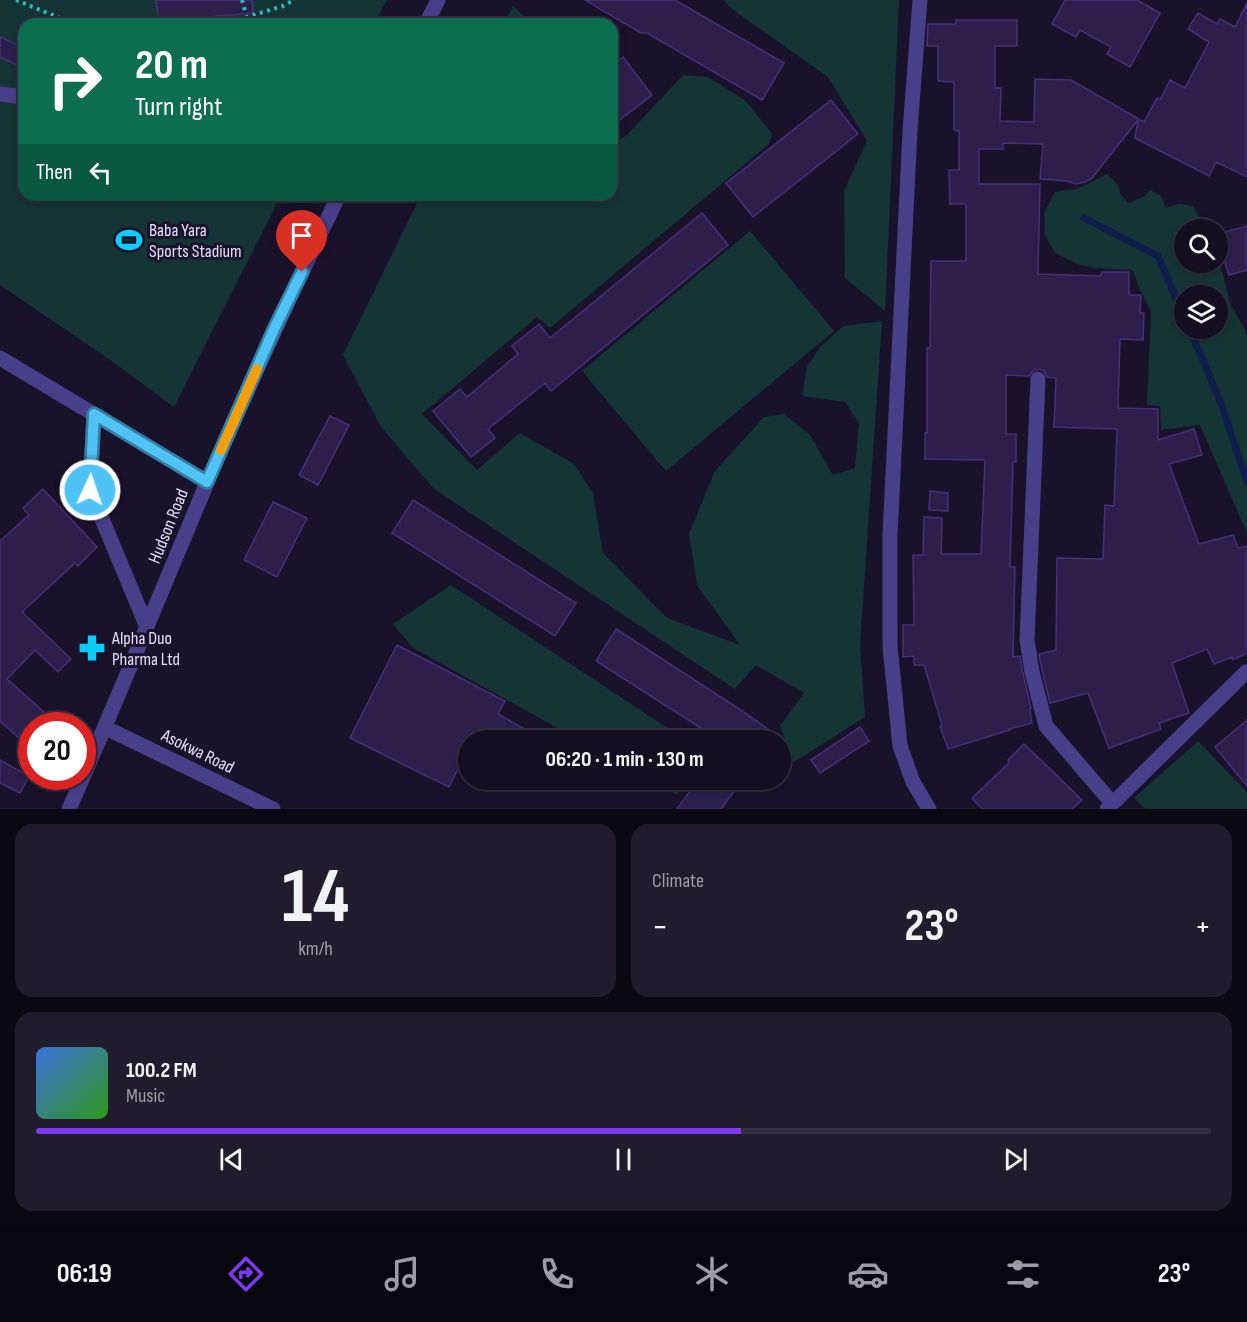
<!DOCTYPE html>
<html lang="en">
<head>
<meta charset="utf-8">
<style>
	body { margin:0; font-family:"Sofia Sans Condensed",sans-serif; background:#201c2d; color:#f1f3f6; height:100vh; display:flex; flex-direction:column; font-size:22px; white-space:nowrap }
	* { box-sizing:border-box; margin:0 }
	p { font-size:20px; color:#9d9ca5 }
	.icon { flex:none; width:33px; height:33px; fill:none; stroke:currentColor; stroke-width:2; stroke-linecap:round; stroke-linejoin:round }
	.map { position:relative; height:809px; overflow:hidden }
	.drawer { display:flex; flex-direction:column; gap:15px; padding:15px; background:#0a0812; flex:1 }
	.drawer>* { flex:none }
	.top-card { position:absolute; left:18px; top:18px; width:600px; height:183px; border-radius:18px; box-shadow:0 3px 9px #0003,0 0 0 2px #322e3e; background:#0b6e4f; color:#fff; overflow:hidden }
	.fabs { position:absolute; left:1174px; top:219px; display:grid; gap:12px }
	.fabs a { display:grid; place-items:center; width:54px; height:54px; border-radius:50%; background:#130e20; box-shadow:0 3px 9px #0003,0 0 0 2px #322e3e; font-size:30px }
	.speed { position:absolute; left:18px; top:712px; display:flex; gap:12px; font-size:30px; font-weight:700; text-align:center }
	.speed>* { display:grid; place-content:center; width:78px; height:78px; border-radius:50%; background:#130e20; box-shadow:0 3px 9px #0003,0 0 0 2px #322e3e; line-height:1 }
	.speed .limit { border:9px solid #d22; background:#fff; color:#111 }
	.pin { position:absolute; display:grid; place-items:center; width:51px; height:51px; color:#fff; margin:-62px -26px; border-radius:50% 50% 50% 0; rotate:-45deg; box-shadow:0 0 6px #0007 }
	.pin .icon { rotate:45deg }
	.me { position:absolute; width:66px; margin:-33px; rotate:3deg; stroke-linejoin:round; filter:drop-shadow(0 0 4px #0008) }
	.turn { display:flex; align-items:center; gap:21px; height:126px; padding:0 18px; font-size:27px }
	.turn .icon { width:78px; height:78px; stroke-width:2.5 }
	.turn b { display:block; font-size:42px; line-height:51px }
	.then { display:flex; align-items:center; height:57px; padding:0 18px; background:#0003; gap:12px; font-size:22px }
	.big { font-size:45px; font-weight:700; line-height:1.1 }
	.drawer .card { flex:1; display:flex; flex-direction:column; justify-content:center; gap:9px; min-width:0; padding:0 21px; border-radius:18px; background:#201c2d }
	.drawer .dial { align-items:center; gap:0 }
	.dial b { font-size:78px; line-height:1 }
	.song { display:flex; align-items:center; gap:18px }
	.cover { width:72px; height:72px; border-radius:9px; background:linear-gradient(135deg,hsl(220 70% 55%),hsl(110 70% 35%)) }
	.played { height:6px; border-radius:3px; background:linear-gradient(90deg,#7c3aed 60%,#322e3e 60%) }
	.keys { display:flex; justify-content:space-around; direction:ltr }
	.heat { display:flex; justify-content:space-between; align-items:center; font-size:33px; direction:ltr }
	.drawer .tiles { flex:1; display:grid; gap:15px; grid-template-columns:1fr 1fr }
	.card:last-child { grid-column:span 2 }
	.trip { position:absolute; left:458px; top:730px; width:333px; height:60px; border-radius:30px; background:#130e20; box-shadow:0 3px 9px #0003,0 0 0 2px #322e3e; font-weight:700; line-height:60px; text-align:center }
	.dock { display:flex; height:96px; justify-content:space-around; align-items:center; background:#08060d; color:#9d9ca5 }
	.dock .icon { width:42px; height:42px }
	.dock .current { color:#7c3aed }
	.dock b { font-size:27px; color:#f1f3f6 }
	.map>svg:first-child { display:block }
	.green { fill:#153435; fill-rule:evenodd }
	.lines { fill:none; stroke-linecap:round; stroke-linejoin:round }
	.stream { stroke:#0d1e4a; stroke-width:7 }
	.building { fill:#2c1f4c; stroke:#453177; stroke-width:1.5 }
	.path { stroke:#34b8bb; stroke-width:4; stroke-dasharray:3 4.5; stroke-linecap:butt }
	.minor { stroke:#483f89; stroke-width:15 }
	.route-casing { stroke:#337fa1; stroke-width:15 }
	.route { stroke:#4fc3f7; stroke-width:10 }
	.slow { stroke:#f59e0b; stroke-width:10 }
	.labels { text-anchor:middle; stroke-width:6; stroke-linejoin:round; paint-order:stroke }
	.poi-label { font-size:18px; fill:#e4ddfe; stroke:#19122b; text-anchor:start }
	.street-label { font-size:18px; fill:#e4ddfe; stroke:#19122b }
</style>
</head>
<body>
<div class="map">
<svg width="1247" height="809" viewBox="0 0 1247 809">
	<rect width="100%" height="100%" fill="#19122b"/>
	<g class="green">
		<polygon points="0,0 387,0 374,24 24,24 24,195 281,195 174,407 113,362 0,285"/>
		<polygon points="724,0 899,0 885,311 845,278 844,191 867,141 828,77 729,7"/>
		<polygon points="513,6 532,24 504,24"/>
		<polygon points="683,75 708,77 746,101 772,134 769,144 550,328 537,317 422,414 477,470 520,433 574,464 593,493 603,553 667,618 740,645 697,585 689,534 715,471 764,417 784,414 810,435 833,475 855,468 859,423 845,402 802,396 807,367 820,347 843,326 882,321 860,645 865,717 794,762 780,726 804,693 756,665 735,689 434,489 381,427 343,355 421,195 612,195 612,144 627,135"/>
		<path d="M1107,174l11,11 2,9 9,9 16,-7 5,-6 11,6 5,12 12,-4 15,2 7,13 3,10 -18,1v32h33v-5l13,48 14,25 2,8v195l-47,-108 -39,5 -1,-24 -13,-1 4,-94 -12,-23 -6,-18 -38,-2 -18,-4 -22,-11 -10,-18 -1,-22 11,-21 22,-3zM1185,296h33v32h-33z"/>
		<polygon points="750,231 834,331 666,471 582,371"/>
		<polygon points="451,585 687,741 581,741 413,648 393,624"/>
		<polygon points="1198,741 1247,792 1247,809 1145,809 1134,798"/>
		<polygon points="651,780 685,780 677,795"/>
	</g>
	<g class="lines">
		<g class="stream">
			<polyline points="1084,218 1158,256 1185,319"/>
			<polyline points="1189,328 1221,403 1247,482"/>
		</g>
	</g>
	<g class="building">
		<polygon points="156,0 252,0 253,13 159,21"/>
		<polygon points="585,0 675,0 784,63 762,100 647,33 641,33"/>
		<polygon points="1065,0 1137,0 1160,13 1130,67 1107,54 1111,47 1080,30 1076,37 1052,24"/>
		<polygon points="1247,3 1247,177 1216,162 1209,176 1135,138 1138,120 1092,178 1085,182 1076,184 1067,181 1040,179 1043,144 1003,143 1003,149 979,149 979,184 1040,184 1038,274 1101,276 1102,272 1129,272 1129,295 1141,295 1140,313 1144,313 1143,340 1120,339 1118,408 1158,409 1158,440 1194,429 1202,455 1169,464 1199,544 1233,535 1238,548 1247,546 1247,653 1233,660 1232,657 1214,664 1207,649 1172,663 1189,713 1159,723 1161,729 1109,748 1088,693 1050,703 1042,670 1039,654 1056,650 1057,558 1103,559 1105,505 1114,506 1117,429 1054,427 1056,378 1047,377 1044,371 1039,369 1033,371 1029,376 1006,375 1006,434 1016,434 1016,462 1013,462 1010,567 1015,567 1013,657 1020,656 1023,674 1031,708 1030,709 1032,723 1009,729 1010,730 948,749 940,726 942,725 924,665 914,665 914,656 903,657 903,625 914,625 913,555 923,555 924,517 942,518 941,554 981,554 985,460 925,459 925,433 927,433 927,348 930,348 931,261 966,261 966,204 950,204 949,170 959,170 959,131 954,130 954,82 938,81 938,46 927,46 928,24 956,24 956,20 1017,20 1017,46 995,46 995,88 1001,88 1000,121 1034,122 1035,79 1071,80 1144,122 1157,98 1160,100 1170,80 1185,88 1209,42 1188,29 1198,13 1217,24 1220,19 1235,27"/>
		<polygon points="0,37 24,48 24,68 0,57"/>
		<polygon points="623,57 652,95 612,126 612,66"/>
		<polygon points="831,100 858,134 753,217 726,183"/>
		<polygon points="702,213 728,245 551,391 545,383 488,429 495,438 471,457 433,411 460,389 467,397 518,354 512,346 539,324 550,338"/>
		<polygon points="1247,226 1247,270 1229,275 1220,247 1226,245 1222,233"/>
		<polygon points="330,416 349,425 318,485 299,475"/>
		<polygon points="43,489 97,547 78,566 75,563 22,612 71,659 58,672 35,650 7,679 44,712 20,739 0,721 0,541 29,515 23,508"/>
		<polygon points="930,491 948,493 948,511 929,510"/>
		<polygon points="413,500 576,603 555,636 392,533"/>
		<polygon points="273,502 307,518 277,577 244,560"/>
		<polygon points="616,629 741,710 785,741 721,741 596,661"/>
		<polygon points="397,645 505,701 498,714 546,741 468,741 468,748 449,787 350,738"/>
		<polygon points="1247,720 1247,786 1215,747"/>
		<polygon points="860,727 869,741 820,773 811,760"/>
		<polygon points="1024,744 1082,800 1072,809 982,809 972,798 1010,762 1008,760"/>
		<polygon points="0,760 29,776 20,793 0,783"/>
		<polygon points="698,780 742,780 721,809 677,809"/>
	</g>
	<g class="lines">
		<g class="path">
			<polyline points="16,0 67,21 86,24"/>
			<polyline points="242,0 245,11"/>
			<polyline points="224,24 283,6 294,0"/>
		</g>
		<g class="minor">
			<polyline points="920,0 910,131 890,535 890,646 900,746 913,782 929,809"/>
			<polyline points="426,24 438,0"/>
			<polyline points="0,94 24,97"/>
			<polyline points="0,358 207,482"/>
			<polyline points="1038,379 1027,640 1032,672 1046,726 1112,803"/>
			<polyline points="94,414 90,490 147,627"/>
			<polyline points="106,728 273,809"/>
			<path d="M69,809c48,-108 92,-217 138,-326 41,-97 86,-193 132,-288"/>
			<polyline points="1107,809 1246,672"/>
		</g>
	</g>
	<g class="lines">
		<g class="route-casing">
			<polyline id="route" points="90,490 94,414 207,482 274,329 302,272"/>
		</g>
		<use href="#route" class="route"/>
		<polyline class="slow" points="221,450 257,369"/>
	</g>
	<defs>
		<g id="stadium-bare" transform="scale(2.07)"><path d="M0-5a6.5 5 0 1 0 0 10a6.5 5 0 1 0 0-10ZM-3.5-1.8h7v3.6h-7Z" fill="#0fcdf9" stroke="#19122b" stroke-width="2.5" paint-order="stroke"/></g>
		<g id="pharmacy-bare" transform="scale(2.07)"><path d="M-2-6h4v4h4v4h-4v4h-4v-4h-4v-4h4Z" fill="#0fcdf9" stroke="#19122b" stroke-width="2.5" paint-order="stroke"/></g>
	</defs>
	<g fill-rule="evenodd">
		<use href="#stadium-bare" x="129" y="240"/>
		<use href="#pharmacy-bare" x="92" y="648"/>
	</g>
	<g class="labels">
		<g class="poi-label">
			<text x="149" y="236">Baba Yara<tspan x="149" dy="21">Sports Stadium</tspan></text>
			<text x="112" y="644">Alpha Duo<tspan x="112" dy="21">Pharma Ltd</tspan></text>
		</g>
		<g class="street-label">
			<text transform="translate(168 526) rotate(-68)" y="6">Hudson Road</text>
			<text transform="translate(198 751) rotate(26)" y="6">Asokwa Road</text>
		</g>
	</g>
</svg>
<div class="fabs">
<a><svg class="icon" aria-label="search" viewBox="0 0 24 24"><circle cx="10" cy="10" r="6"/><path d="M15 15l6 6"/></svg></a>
<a><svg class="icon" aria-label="layers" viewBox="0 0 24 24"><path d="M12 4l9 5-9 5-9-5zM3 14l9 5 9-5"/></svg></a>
</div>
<div class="speed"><div class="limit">20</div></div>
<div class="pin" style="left:302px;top:272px;background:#d93025"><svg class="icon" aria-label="arrive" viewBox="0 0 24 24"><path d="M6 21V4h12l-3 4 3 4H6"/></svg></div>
<svg class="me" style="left:90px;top:490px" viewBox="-20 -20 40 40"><circle r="17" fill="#4fc3f7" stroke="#fff" stroke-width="3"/><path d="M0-11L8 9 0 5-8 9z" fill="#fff"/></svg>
<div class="trip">06:20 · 1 min · 130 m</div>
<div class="top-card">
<div class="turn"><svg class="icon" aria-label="right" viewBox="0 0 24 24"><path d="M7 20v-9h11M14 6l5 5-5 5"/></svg><div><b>20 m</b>Turn right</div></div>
<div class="then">Then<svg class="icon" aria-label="left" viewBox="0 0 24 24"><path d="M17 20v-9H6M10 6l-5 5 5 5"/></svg></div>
</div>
</div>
<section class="drawer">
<div class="tiles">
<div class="card dial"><b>14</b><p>km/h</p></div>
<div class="card"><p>Climate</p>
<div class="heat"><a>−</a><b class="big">23°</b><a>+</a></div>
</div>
<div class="card">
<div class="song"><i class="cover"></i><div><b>100.2 FM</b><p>Music</p></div></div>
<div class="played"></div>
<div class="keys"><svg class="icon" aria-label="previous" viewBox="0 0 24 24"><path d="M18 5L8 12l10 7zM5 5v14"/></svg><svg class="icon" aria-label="pause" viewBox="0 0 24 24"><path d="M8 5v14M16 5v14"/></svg><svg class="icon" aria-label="next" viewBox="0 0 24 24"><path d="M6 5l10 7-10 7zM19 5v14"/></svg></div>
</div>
</div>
</section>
<nav class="dock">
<b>06:19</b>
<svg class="icon current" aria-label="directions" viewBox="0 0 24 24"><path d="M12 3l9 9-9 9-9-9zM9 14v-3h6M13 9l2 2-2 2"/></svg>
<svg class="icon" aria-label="music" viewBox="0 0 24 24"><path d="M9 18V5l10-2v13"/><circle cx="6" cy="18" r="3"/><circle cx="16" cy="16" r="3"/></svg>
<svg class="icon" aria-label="phone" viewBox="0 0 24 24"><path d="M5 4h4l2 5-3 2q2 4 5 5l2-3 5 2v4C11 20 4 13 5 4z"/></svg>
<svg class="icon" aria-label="climate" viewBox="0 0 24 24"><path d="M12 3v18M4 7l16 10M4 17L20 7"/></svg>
<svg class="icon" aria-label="car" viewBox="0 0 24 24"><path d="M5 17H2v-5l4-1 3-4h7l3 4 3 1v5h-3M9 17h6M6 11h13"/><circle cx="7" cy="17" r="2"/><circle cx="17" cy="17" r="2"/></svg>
<svg class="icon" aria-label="filters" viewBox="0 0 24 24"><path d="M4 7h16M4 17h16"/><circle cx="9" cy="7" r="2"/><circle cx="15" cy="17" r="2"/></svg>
<b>23°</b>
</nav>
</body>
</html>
